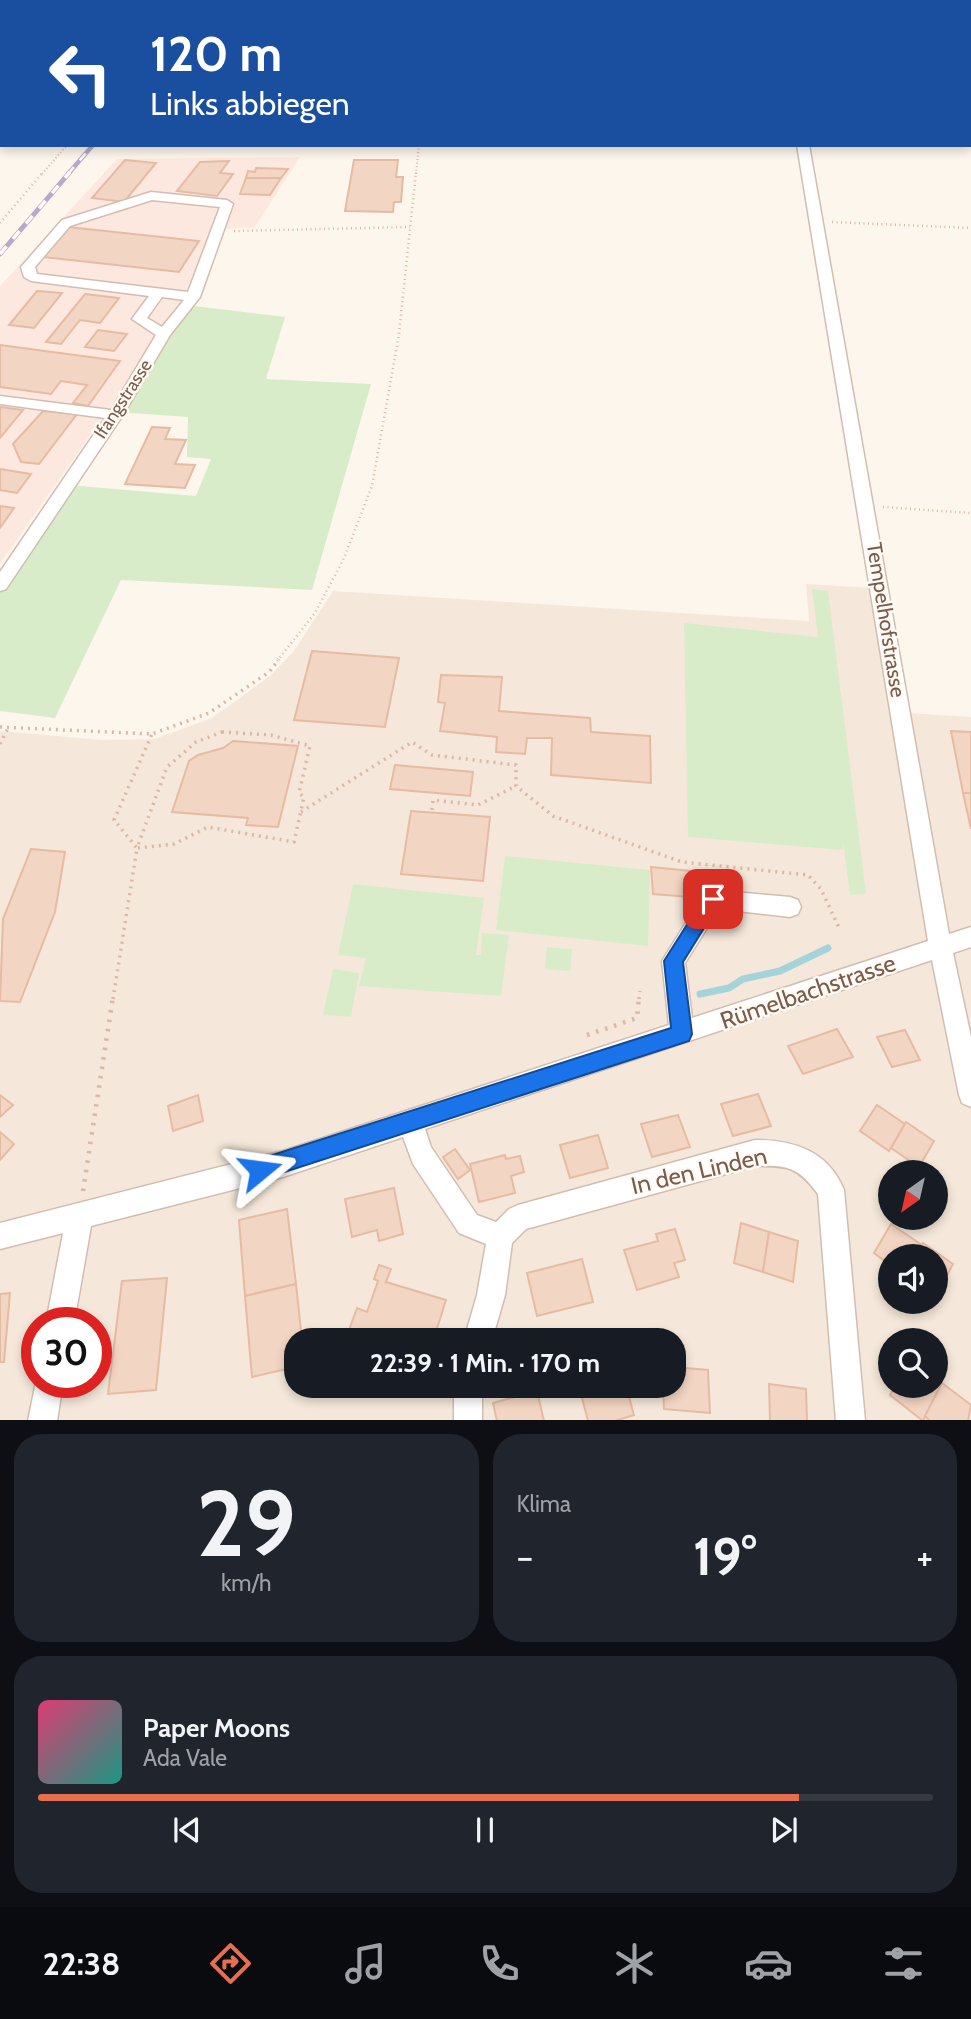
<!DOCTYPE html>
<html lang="de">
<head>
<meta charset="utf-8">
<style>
	body { margin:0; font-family:Cabin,sans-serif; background:#20242c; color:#f1f3f6; height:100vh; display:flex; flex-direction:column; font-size:26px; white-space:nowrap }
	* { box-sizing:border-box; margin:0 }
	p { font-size:23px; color:#9ea1a6 }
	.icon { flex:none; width:38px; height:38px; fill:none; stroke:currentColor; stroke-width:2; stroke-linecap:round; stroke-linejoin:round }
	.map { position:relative; height:1420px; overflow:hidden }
	.sheet { display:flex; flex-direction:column; gap:14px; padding:14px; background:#0d0f14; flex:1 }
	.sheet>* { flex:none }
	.guide { position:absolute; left:0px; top:0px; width:971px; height:147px; box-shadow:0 4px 10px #0003; background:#1a4fa0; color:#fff; overflow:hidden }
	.needle { width:46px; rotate:214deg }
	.buttons { position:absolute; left:878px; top:1160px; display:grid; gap:14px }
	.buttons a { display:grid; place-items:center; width:70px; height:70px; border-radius:50%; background:#171b24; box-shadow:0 4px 10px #0003; font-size:35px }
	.speed { position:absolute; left:21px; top:1307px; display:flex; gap:14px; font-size:35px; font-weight:700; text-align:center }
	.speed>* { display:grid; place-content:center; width:91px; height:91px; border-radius:50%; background:#171b24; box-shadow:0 4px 10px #0003; line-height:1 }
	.speed .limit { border:10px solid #d22; background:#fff; color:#111 }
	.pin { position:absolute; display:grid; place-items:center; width:60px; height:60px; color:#fff; margin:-30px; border-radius:14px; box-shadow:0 4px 10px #0006 }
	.me { position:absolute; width:77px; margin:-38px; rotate:74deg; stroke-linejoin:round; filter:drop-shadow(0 0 5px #0008) }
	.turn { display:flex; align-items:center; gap:24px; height:147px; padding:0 35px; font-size:32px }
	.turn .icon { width:91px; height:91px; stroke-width:2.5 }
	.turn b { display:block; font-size:49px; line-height:60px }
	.big { font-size:52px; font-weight:700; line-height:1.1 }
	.sheet .tile { flex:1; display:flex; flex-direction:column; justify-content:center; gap:10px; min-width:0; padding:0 24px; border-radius:28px; background:#20242c }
	.sheet .dial { align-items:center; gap:0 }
	.dial b { font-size:91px; line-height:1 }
	.song { display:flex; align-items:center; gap:21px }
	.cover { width:84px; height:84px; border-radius:10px; background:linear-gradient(135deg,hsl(340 70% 55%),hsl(170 70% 35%)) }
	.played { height:7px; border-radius:4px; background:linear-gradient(90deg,#e76f51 85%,#363941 85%) }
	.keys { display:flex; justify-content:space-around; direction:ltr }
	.heat { display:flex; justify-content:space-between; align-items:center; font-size:38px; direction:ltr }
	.sheet .tiles { flex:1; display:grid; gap:14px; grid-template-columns:1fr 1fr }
	.tile:last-child { grid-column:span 2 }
	.trip { position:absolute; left:284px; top:1328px; width:402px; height:70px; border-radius:28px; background:#171b24; box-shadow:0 4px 10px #0003; font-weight:700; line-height:70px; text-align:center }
	.dock { display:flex; height:112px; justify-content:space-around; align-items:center; background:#090b0e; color:#9ea1a6 }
	.dock .icon { width:49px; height:49px }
	.dock .active { color:#e76f51 }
	.dock b { font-size:32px; color:#f1f3f6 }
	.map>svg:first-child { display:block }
	.residential { fill:#f5e8da; fill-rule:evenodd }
	.commercial { fill:#fde8e0 }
	.green { fill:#d8ecc9 }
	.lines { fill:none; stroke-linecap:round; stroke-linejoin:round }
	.stream-far1 { stroke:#a5d3da; stroke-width:3.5 }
	.stream { stroke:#a5d3da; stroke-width:7 }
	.building { fill:#f3d5c3; stroke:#e6bba3; stroke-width:2 }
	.minor-casing { stroke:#d1beb0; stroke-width:3 }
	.path-far3 { stroke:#d9b8a5; stroke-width:2; stroke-dasharray:1 2.5; stroke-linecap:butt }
	.path-far2 { stroke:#d9b8a5; stroke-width:2.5; stroke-dasharray:1 3.5; stroke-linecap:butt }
	.path-far1 { stroke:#d9b8a5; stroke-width:3.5; stroke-dasharray:2 5; stroke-linecap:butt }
	.path { stroke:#d9b8a5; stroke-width:4.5; stroke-dasharray:2.5 7; stroke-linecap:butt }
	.minor { fill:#fff; fill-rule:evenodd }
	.rail-far1-casing { stroke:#b9a8c9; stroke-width:4.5 }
	.rail-casing { stroke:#b9a8c9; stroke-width:5 }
	.rail-far1 { stroke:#fffaf3; stroke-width:2.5; stroke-dasharray:9; stroke-linecap:butt }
	.rail { stroke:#fffaf3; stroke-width:3.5; stroke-dasharray:10; stroke-linecap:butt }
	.route { fill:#1a73e8; stroke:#114b97; stroke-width:2 }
	.labels { text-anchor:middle; stroke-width:5; stroke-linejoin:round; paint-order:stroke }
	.far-street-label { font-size:18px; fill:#7a5c4d; stroke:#fffaf3 }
	.street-label { font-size:21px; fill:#7a5c4d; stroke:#fffaf3 }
	.near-street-label { font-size:24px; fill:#7a5c4d; stroke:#fffaf3 }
</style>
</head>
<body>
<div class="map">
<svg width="971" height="1421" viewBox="0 0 971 1421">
	<rect width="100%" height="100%" fill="#fdf6ec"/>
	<path class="residential" d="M806,584l68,4 18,124 79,5v703h-971v-689l102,9 52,-1 58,-21 58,-42 24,-25 39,-60 476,30zM891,1172h45v46h-45zM891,1256h45v46h-45zM37,1323h59v59h-59zM296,1340h378v46h-378zM891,1340h45v46h-45z"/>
	<polygon class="commercial" points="300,157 255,227 212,230 193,288 0,564 0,286 117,159"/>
	<g class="green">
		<polygon points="186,305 285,317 266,379 371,384 312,590 121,580 55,718 0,711 0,589 68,485 196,496 211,459 187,457 188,417 116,412"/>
		<polygon points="812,589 828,591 866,894 850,895 843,841 843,850 688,837 684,623 818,637"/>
		<polygon points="505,856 650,870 648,946 496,930"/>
		<polygon points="353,884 484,898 476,955 481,955 482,933 509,935 501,996 359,986 366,958 338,955"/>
		<polygon points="547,947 572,949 570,971 545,969"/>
		<polygon points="333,969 359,973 351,1017 323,1015"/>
	</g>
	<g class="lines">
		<polyline class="stream-far1" points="101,2 105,0"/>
		<polyline class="stream" points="700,994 729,988 743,979 780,971 828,948"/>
	</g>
	<g class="building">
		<polygon points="125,160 156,163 124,202 92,198"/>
		<polygon points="354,160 398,160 396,177 403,177 401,202 394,202 393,212 345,211"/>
		<polygon points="229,161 220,173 233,174 217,196 177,191 200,162"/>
		<polygon points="256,168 288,169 281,178 246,178 248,171 255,172"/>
		<polygon points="246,178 281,178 270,195 240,194"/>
		<polygon points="68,227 199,241 179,272 43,257"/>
		<polygon points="37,291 62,293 34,328 9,325"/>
		<polygon points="85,294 119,298 100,323 80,320 61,344 46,342"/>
		<polygon points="98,330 127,334 114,351 85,347"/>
		<polygon points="0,345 120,361 88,406 73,403 87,385 61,381 51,394 0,387"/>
		<polygon points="0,407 23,410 0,438"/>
		<polygon points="43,411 77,414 39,464 21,462 13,444"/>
		<polygon points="152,427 170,428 165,439 186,440 175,464 195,465 185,488 125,484"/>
		<polygon points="0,469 31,474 17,493 0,490"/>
		<polygon points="0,506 14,508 0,528"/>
		<polygon points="312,651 399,658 385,727 294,720"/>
		<polygon points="441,675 502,677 499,711 590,718 591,732 650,736 651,783 551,775 552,738 527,738 525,754 496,752 497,737 440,731 445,703 438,702"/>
		<polygon points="951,731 971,732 971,793 963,793"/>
		<polygon points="233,741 298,746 278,827 246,825 248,818 172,812 189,761 198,755 223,748"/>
		<polygon points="395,765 473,772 470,796 390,789"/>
		<polygon points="963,793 971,793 971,829"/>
		<polygon points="411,811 490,817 483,881 401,874"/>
		<polygon points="31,849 65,852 55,912 20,1002 0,1001 3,919"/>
		<polygon points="651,867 691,871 690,897 653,894"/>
		<polygon points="837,1029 853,1057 803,1074 788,1046"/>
		<polygon points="905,1030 920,1060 892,1067 877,1037"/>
		<polygon points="758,1094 771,1126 733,1136 721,1104"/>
		<polygon points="0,1095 13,1105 0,1117"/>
		<polygon points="198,1095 203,1121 173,1131 168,1106"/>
		<polygon points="877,1105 905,1124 889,1151 860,1131"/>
		<polygon points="678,1115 690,1147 652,1157 641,1124"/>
		<polygon points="906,1122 934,1141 919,1167 891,1148"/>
		<polygon points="0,1132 14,1144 0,1160"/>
		<polygon points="598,1135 608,1168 570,1178 560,1145"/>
		<polygon points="455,1149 470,1170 458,1179 443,1157"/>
		<polygon points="505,1155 506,1159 520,1156 524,1172 511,1176 515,1193 479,1202 470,1164"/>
		<polygon points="394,1188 403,1234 379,1241 377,1230 352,1237 345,1199"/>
		<polygon points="287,1209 296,1284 245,1296 239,1220"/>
		<polygon points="741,1223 769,1232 763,1272 734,1263"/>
		<polygon points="891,1224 922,1245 915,1256 891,1256 891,1266 874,1253"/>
		<polygon points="675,1229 685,1260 674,1263 679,1277 637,1290 624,1250 658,1241 656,1234"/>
		<polygon points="769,1232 798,1241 793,1282 763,1272"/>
		<polygon points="923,1243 953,1264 937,1294 936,1256 915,1256"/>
		<polygon points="582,1259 593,1302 537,1316 527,1273"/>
		<polygon points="379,1265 391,1269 386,1282 446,1300 436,1332 451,1338 450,1340 418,1340 403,1333 401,1338 379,1330 375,1340 349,1330 357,1308 367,1312 378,1281 374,1279"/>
		<polygon points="167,1278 156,1390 108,1394 122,1281"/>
		<polygon points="296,1284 302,1340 296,1340 296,1367 252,1377 245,1296"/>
		<polygon points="10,1293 4,1362 0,1362 0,1294"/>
		<polygon points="674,1367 708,1370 710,1413 664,1409 663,1386 674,1386"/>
		<polygon points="936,1383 940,1386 923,1421 890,1395 895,1386 936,1386"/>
		<polygon points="942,1383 971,1405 968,1421 930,1421 925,1416"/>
		<polygon points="769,1384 806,1389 807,1421 770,1421"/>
		<polygon points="579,1386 626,1386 634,1415 615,1421 588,1421"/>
		<polygon points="537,1391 544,1421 497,1421 493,1403"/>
	</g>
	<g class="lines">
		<g class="minor-casing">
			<g id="minor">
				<rect x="773" y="0" width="10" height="2"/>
				<path d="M797,145h12l140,789 22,-7v20l-18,6 18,84v70l-9,-4 -3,-8 -27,-135 -507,169 6,18 46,68 19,7 13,-13 9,-4 237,-65c39,0 73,11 89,50l21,231h-29l-18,-227c-20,-27 -30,-29 -63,-28l-229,63 -14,14 -7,52 -13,45h-28l13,-45 9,-51 -27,-11 -46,-69 -10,-27 -120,40 -192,49 -17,97h-28l17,-90 -63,16v-26l283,-72 386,-126 -7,-64 43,-69 8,-2 77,7 8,3 3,7 -3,7 -8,3 -71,-8 -34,54 7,55 236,-77z"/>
				<path d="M151,192l76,8 6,4 -33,93 -30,38 -47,80 -117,174 -6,2v-19l105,-154 -105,-14v-8l111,14 45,-75 -24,-16 17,-23 -118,-15 -7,-4 -3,-10 41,-47zM152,200l68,7 -32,85 -151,-18 -2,-7 35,-41zM162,297l22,3 -22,27 -15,-9z"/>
				<polygon points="37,1377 37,1382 63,1382 57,1421 28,1421"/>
				<rect x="454" y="1386" width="28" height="35"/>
			</g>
		</g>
		<g class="path-far3">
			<polyline points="155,2 157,0"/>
			<polyline points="42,174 67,145"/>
			<polyline points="416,174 419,145"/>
		</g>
		<g class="path-far2">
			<polyline points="832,222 971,228"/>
			<polyline points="0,223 43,172"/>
			<polyline points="234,231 410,227"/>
			<polyline points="883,507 971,513"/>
			<polyline points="277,661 315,613 344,558 372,486 399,334 416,172"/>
		</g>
		<g class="path-far1">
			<polyline points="0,727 152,734 209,713 269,672 279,659"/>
			<polygon points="222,732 271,735 310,746 299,793 304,797 294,842 208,827 174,844 137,848 167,767 196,742"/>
			<polyline points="0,744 8,728"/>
			<polyline points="432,810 433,800 478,805 516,786"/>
			<polyline points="301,812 412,742 432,755 516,765 516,786 553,816 682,862 808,875 821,889 840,930"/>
			<polyline points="113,999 137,848 114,820 152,734"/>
			<polyline points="639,999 640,991"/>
		</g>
		<g class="path">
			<polyline points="587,1035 637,1018 639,997"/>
			<polyline points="83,1191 113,997"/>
		</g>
		<use href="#minor" class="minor"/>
		<g class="rail-far1-casing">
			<polyline id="rail-far1" points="68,174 93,145"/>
		</g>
		<g class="rail-casing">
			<polyline id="rail" points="0,254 70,172"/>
		</g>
		<use href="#rail-far1" class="rail-far1"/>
		<use href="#rail" class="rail"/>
	</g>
	<polygon class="route" points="713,891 720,893 722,899 683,962 692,1034 689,1041 260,1180 253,1177 249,1170 253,1162 260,1159 671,1028 664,961 707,893"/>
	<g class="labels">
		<g class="far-street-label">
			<text transform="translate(123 399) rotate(-57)" y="6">Ifangstrasse</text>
		</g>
		<g class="street-label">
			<text transform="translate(886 620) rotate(81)" y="7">Tempelhofstrasse</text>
		</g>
		<g class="near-street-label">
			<text transform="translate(808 992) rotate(-19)" y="8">Rümelbachstrasse</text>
			<text transform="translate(699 1171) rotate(-13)" y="8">In den Linden</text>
		</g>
	</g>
</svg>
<div class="buttons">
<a><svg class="needle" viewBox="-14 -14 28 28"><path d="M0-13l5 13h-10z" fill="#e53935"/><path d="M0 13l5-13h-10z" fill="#9ea1a6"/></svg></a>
<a><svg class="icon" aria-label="sound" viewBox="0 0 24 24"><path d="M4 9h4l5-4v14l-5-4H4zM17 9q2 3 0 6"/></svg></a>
<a><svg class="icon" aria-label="search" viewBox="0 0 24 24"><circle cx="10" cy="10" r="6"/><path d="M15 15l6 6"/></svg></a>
</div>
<div class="speed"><div class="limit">30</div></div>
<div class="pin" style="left:713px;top:899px;background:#d93025"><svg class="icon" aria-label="arrive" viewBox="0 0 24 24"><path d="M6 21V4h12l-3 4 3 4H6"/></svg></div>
<svg class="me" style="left:260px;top:1170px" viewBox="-20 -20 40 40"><path d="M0-17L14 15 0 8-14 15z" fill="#1a73e8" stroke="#fff" stroke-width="4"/></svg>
<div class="trip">22:39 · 1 Min. · 170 m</div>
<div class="guide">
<div class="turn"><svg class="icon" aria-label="left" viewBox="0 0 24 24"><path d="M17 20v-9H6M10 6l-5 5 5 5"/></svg><div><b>120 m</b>Links abbiegen</div></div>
</div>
</div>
<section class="sheet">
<div class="tiles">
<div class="tile dial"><b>29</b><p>km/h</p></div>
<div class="tile"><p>Klima</p>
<div class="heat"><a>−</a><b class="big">19°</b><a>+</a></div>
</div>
<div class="tile">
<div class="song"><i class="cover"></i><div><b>Paper Moons</b><p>Ada Vale</p></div></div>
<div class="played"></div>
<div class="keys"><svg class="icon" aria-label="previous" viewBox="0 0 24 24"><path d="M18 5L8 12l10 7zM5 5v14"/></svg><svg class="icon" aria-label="pause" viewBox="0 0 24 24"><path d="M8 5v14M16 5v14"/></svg><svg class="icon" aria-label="next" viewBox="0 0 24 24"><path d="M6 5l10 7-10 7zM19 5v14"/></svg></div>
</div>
</div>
</section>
<nav class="dock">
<b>22:38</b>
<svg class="icon active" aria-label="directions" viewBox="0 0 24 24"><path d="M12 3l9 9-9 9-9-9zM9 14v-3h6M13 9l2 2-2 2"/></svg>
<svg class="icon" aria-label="music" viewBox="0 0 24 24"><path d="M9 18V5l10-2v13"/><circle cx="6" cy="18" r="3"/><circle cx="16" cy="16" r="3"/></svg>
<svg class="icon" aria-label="phone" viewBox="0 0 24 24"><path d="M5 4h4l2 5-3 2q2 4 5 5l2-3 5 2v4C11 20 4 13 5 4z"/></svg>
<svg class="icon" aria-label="climate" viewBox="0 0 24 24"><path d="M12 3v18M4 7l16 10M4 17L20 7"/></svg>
<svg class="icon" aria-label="car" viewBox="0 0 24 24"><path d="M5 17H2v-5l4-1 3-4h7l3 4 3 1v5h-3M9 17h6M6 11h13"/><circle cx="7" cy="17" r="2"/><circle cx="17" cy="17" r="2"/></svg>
<svg class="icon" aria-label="filters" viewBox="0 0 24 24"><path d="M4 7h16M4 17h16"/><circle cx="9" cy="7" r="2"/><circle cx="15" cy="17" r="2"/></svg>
</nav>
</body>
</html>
